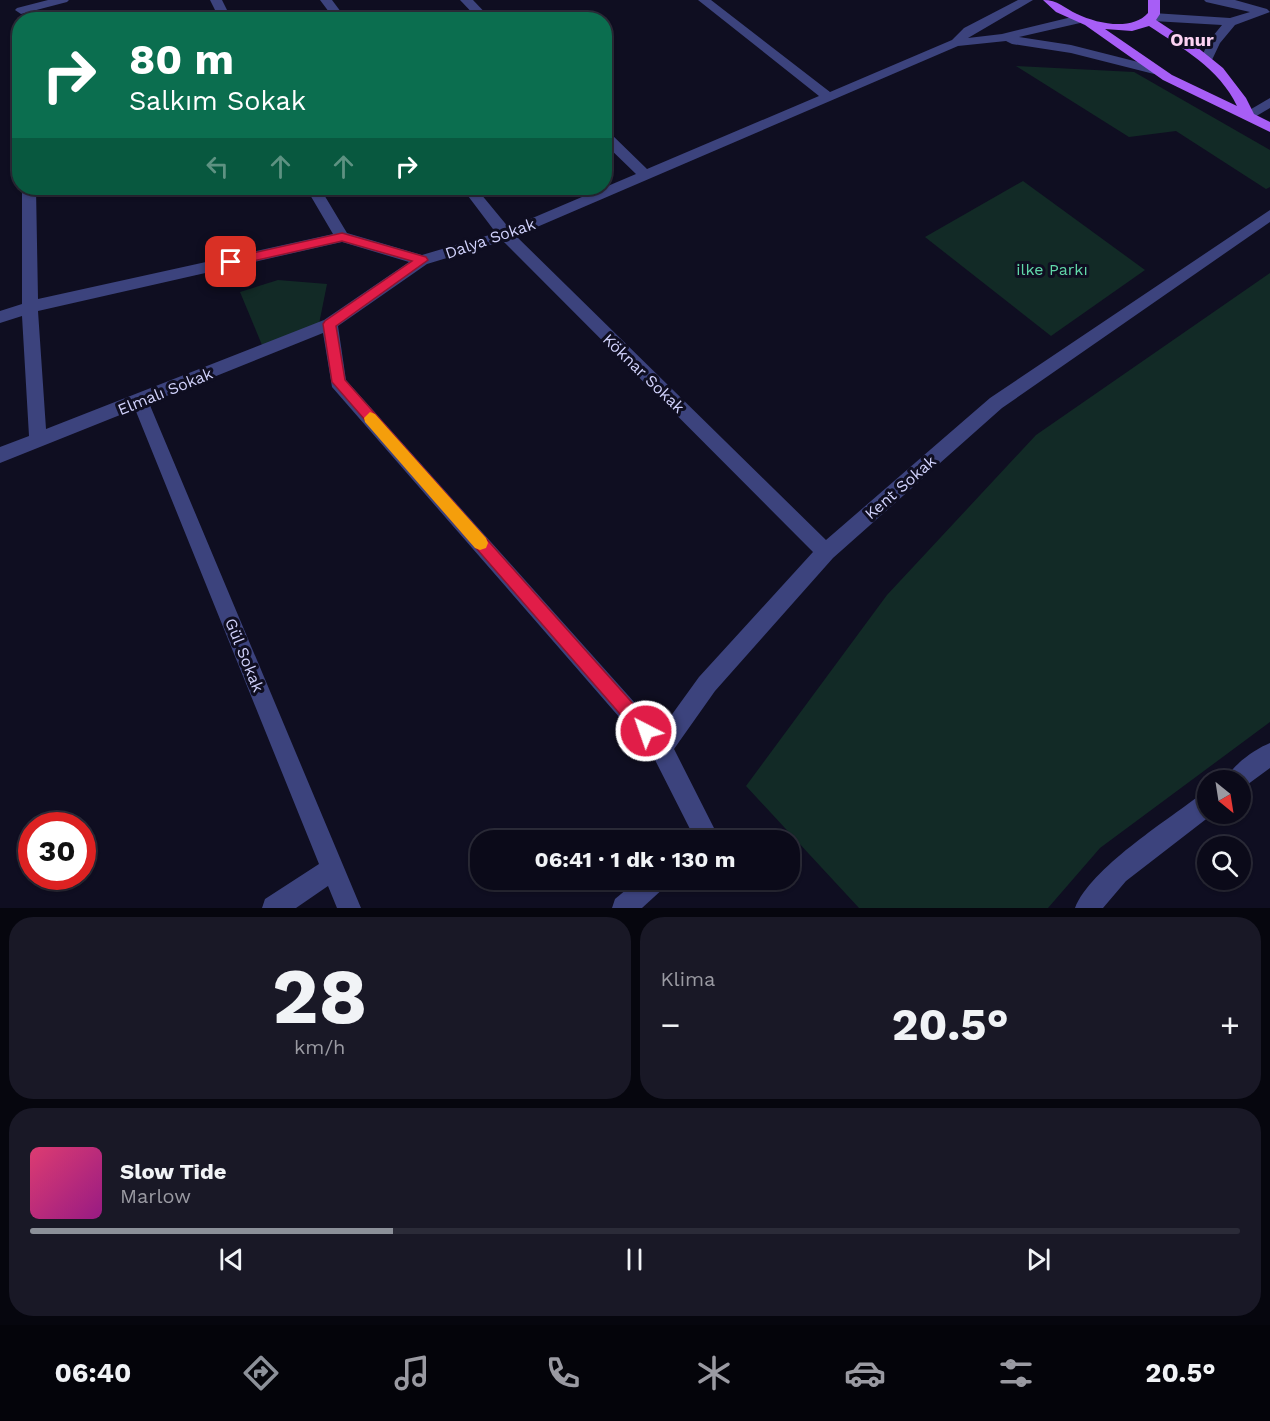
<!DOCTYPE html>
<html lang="tr">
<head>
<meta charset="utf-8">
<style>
	body { margin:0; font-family:"Work Sans",sans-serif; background:#191826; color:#f1f3f6; height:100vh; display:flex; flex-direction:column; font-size:22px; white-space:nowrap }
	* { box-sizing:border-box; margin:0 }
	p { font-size:20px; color:#9a9aa2 }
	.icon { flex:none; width:33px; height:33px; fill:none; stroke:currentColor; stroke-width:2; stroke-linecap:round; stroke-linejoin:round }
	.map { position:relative; height:908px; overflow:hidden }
	.drawer { display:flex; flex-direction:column; gap:9px; padding:9px; background:#06060e; flex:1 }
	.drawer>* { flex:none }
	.banner { position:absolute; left:12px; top:12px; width:600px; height:183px; border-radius:24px; box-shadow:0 2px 4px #0004,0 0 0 2px #2b2b38; background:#0b6e4f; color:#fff; overflow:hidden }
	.needle { width:39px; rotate:150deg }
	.buttons { position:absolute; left:1197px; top:770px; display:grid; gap:12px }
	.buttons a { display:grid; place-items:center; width:54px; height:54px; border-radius:50%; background:#0b0a19; box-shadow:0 2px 4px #0004,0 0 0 2px #2b2b38; font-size:30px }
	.speed { position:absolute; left:18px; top:812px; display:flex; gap:12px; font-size:30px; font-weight:700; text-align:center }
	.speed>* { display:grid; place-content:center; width:78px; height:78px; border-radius:50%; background:#0b0a19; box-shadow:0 2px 4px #0004,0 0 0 2px #2b2b38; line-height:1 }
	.speed .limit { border:9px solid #d22; background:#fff; color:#111 }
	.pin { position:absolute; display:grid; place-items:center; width:51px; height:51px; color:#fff; margin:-26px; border-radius:12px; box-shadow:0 3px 9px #0006 }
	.me { position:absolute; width:66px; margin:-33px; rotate:319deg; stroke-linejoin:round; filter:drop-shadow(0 0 4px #0008) }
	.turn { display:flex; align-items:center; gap:21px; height:126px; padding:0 18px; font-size:27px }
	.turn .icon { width:78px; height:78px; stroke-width:2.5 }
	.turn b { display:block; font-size:42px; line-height:51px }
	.lanes { display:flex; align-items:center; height:57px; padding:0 18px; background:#0003; justify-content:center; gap:30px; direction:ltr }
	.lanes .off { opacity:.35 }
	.big { font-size:45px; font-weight:700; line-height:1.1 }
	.drawer .tile { flex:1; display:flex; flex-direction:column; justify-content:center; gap:9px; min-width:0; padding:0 21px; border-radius:24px; background:#191826 }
	.drawer .dial { align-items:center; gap:0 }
	.dial b { font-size:78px; line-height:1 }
	.song { display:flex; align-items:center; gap:18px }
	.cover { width:72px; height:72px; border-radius:9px; background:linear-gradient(135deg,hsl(340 70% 55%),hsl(310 70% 35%)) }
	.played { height:6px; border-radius:3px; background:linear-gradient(90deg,#8c9099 30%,#2b2b38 30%) }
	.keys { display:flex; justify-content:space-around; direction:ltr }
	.heat { display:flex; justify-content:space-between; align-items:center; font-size:33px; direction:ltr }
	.drawer .tiles { flex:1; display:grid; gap:9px; grid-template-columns:1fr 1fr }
	.tile:last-child { grid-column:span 2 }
	.trip { position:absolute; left:470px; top:830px; width:330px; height:60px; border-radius:24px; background:#0b0a19; box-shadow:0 2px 4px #0004,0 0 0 2px #2b2b38; font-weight:700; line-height:60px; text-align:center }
	.dock { display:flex; height:96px; justify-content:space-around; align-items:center; background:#04040a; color:#9a9aa2 }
	.dock .icon { width:42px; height:42px }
	.dock .active { color:#8c9099 }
	.dock b { font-size:27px; color:#f1f3f6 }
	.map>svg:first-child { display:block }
	.green { fill:#122a26 }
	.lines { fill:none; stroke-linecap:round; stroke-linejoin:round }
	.minor { fill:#3c437d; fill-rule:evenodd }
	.major { fill:#a75ef6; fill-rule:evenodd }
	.route { fill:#e11d48; stroke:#92132f; stroke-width:1.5 }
	.slow { fill:#f59e0b }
	.labels { text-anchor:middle; stroke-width:6; stroke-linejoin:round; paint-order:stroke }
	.street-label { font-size:16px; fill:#d1d2fc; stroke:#0f0e21 }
	.park-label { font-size:16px; fill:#61d8a9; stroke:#0f0e21 }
	.far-district-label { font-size:18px; font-weight:bold; fill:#fdd3f3; stroke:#0f0e21 }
</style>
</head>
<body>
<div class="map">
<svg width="1270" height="908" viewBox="0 0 1270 908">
	<rect width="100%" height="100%" fill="#0f0e21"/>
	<g class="green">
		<polygon points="1016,66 1134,72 1270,150 1270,187 1266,189 1176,131 1129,137"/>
		<polygon points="1023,181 1145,270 1051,336 925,237"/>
		<polygon points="1270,273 1270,722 1100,848 1048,908 859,908 746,786 887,595 1036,435"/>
		<polygon points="278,280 327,284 319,324 262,345 240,292"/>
	</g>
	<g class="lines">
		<g class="minor">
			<polygon points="48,0 69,0 67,2 21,14 15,10 17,8"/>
			<polygon points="210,0 222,0 232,20 220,20"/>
			<polygon points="320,0 332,0 347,20 335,20"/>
			<polygon points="460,0 473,0 492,20 479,20"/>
			<path d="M698,0h13l119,92 122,-52 12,-12 54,-28h15l-65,38 34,-4 74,-18 4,1v6l-61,14 52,8 87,22 2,3 -6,4 -83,-21 -59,-9 -6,-3 -48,5 -442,190 310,304 164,-142 280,-188v12l-268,186 -169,150 -118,133 -41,58 40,79 4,8 -2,4h-27l3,-7 -39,-77 -321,-369 -9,-54 -174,70 212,505h-24l-9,-22 -32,22h-34l3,-9 54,-35 -184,-455 -135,54v-16l29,-11 -7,-120 -22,7v-12l22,-7v-116h14l2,111 295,-65 -27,-46h14l27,45 75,22 74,-22 -34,-45h14l33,40 127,-54 -32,-31v-12l5,1 38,37 172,-73zM503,241l310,311 -114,125 -39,54 -314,-351 -8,-54 89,-62zM342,242l67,20 -85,58 -278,109 -8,-118z"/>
			<polygon points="1204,0 1235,0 1267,9 1270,12 1235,25 1220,43 1211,62 1207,63 1201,59 1208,42 1222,25 1153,21 1147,17 1153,13 1230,18 1250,12 1206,2"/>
			<polygon points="1270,98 1270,108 1253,118 1243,118 1241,115"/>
			<path d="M1270,743v25l-30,22v-10h-14c6,-15 29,-31 44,-37z"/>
			<path d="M1208,792v21h6l-88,68 -23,27h-28c16,-40 90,-86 125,-113z"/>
			<polygon points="639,879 669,879 665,887 642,908 612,908 615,899"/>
		</g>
		<path class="major" d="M1043,0c15,0 21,8 34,14 21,10 55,17 71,-1v-13h12v14l-4,6 41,27 26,21 23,30 8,16 16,8v10l-107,-52 -78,-55 -29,-13zM1149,26c33,22 70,42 88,80l-65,-31 -67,-46 27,2z"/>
	</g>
	<polygon class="route" points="342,233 426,257 428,260 336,326 345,380 652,725 654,731 652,737 646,739 640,737 332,382 323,324 325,321 412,261 342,241 231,266 225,262 231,258"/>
	<polygon class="slow" points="370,412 375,414 486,538 488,543 486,548 480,550 475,548 365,422 364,418"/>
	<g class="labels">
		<g class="street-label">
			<text transform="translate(490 238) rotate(-19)" y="6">Dalya Sokak</text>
			<text transform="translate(644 373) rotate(44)" y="6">Köknar Sokak</text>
			<text transform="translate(165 391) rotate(-22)" y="6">Elmalı Sokak</text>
			<text transform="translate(900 487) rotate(-41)" y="6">Kent Sokak</text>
			<text transform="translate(245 655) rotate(68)" y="6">Gül Sokak</text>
		</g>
		<g class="park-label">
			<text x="1052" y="275">ilke Parkı</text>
		</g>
		<g class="far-district-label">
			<text x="1192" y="46">Onur</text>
		</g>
	</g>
</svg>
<div class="buttons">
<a><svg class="needle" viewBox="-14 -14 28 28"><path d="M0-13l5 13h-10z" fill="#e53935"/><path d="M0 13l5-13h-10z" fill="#9a9aa2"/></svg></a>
<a><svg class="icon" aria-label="search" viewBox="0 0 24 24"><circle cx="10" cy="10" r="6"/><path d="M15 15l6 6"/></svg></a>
</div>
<div class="speed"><div class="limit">30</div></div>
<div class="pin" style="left:231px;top:262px;background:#d93025"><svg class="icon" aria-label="arrive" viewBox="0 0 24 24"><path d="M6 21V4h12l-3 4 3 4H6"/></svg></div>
<svg class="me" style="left:646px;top:731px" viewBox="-20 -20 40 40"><circle r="17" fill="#e11d48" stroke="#fff" stroke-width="3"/><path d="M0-11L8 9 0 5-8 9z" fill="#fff"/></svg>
<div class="trip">06:41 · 1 dk · 130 m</div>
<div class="banner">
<div class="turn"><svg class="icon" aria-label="right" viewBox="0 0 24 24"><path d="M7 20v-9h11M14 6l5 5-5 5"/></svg><div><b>80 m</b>Salkım Sokak</div></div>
<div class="lanes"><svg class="icon off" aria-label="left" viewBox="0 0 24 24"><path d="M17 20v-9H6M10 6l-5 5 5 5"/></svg><svg class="icon off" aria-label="ahead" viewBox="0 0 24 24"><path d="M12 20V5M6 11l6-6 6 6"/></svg><svg class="icon off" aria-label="ahead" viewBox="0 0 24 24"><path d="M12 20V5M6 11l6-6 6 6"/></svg><svg class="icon" aria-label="right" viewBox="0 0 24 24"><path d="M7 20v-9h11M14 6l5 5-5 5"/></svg></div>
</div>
</div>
<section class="drawer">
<div class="tiles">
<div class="tile dial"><b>28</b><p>km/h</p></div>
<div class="tile"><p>Klima</p>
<div class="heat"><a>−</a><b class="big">20.5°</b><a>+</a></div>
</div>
<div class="tile">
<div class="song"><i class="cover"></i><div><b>Slow Tide</b><p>Marlow</p></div></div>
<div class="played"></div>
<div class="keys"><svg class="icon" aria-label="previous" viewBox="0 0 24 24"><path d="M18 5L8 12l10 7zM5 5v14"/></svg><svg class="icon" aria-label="pause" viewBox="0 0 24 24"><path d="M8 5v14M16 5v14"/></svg><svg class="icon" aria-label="next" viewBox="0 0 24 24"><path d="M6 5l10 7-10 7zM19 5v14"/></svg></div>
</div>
</div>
</section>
<nav class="dock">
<b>06:40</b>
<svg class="icon active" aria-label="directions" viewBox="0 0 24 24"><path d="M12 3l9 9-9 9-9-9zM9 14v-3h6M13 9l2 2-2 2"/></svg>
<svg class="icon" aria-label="music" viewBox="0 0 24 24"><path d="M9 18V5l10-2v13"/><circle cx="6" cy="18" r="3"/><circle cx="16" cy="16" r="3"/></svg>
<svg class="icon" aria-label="phone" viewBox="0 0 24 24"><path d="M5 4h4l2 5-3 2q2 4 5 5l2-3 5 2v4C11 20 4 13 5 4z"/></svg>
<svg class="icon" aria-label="climate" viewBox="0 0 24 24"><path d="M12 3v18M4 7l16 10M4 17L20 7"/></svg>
<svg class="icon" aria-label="car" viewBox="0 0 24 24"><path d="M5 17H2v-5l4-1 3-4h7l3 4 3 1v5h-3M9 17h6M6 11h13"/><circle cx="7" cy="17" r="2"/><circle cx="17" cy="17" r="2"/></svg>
<svg class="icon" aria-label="filters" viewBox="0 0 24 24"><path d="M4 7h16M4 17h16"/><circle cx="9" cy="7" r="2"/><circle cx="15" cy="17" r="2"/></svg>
<b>20.5°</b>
</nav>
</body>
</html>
